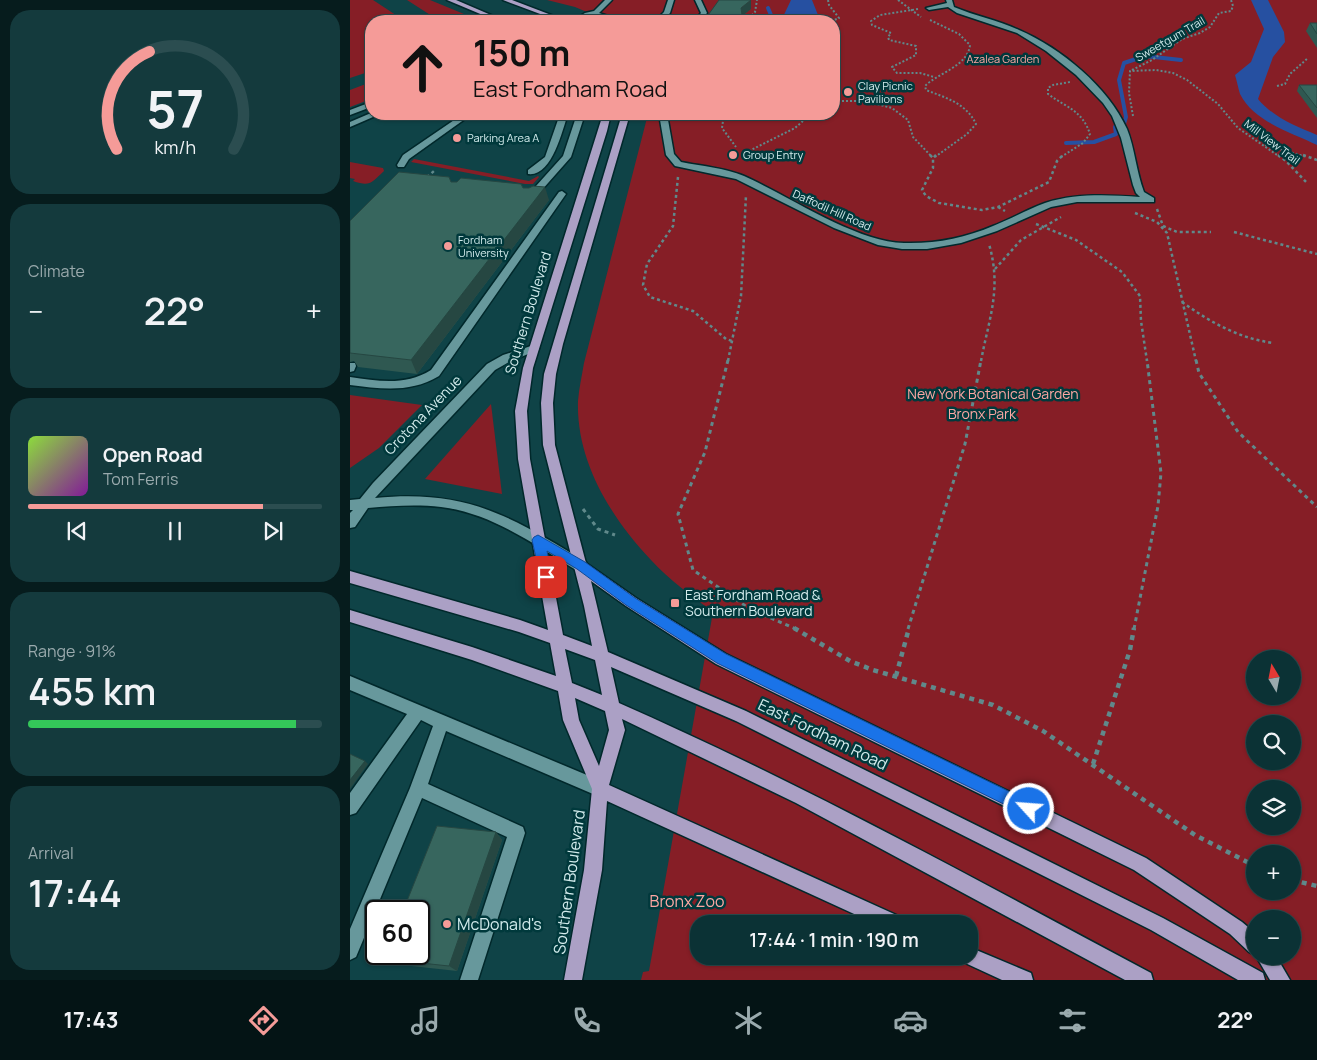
<!DOCTYPE html>
<html lang="en">
<head>
<meta charset="utf-8">
<style>
	body { margin:0; font-family:Manrope,sans-serif; background:#143a3d; color:#f1f3f6; height:100vh; display:flex; flex-direction:column; font-size:19px; white-space:nowrap }
	* { box-sizing:border-box; margin:0 }
	p { font-size:16px; color:#9aaaad }
	.icon { flex:none; width:28px; height:28px; fill:none; stroke:currentColor; stroke-width:2; stroke-linecap:round; stroke-linejoin:round }
	.map { position:relative; flex:1; overflow:hidden }
	.drawer { display:flex; flex-direction:column; gap:10px; padding:10px; background:#061c1d; width:350px }
	.drawer>* { flex:none }
	.hud { position:absolute; left:15px; top:15px; width:475px; height:105px; border-radius:20px; box-shadow:0 1px 4px #0004,0 0 0 1px #2b4d50; background:#f59b98; color:#111; overflow:hidden }
	.needle { width:32px; rotate:350deg }
	.fabs { position:absolute; left:896px; top:650px; display:grid; gap:10px }
	.fabs a { display:grid; place-items:center; width:55px; height:55px; border-radius:50%; background:#0b3235; box-shadow:0 1px 4px #0004,0 0 0 1px #2b4d50; font-size:25px }
	.speed { position:absolute; left:15px; top:900px; display:flex; gap:10px; font-size:25px; font-weight:700; text-align:center }
	.speed>* { display:grid; place-content:center; width:65px; height:65px; border-radius:50%; background:#0b3235; box-shadow:0 1px 4px #0004,0 0 0 1px #2b4d50; line-height:1 }
	.speed .limit { border:2px solid #111; border-radius:8px; background:#fff; color:#111 }
	.pin { position:absolute; display:grid; place-items:center; width:42px; height:42px; color:#fff; margin:-21px; border-radius:10px; box-shadow:0 2px 8px #0006 }
	.me { position:absolute; width:55px; margin:-28px; rotate:296deg; stroke-linejoin:round; filter:drop-shadow(0 0 4px #0008) }
	.turn { display:flex; align-items:center; gap:18px; height:105px; padding:0 25px; font-size:22px }
	.turn .icon { width:65px; height:65px; stroke-width:2.5 }
	.turn b { display:block; font-size:35px; line-height:42px }
	.big { font-size:38px; font-weight:600; line-height:1.1 }
	.drawer .widget { flex:1; display:flex; flex-direction:column; justify-content:center; gap:8px; min-width:0; padding:0 18px; border-radius:20px; background:#143a3d }
	.drawer .dial { align-items:center; gap:0 }
	.dial svg { height:130px; overflow:visible; fill:none; stroke:#2b4d50; stroke-width:7; stroke-linecap:round; text-anchor:middle }
	.dial text { fill:#f1f3f6; stroke:none }
	.song { display:flex; align-items:center; gap:15px }
	.cover { width:60px; height:60px; border-radius:8px; background:linear-gradient(135deg,hsl(90 70% 55%),hsl(290 70% 35%)) }
	.played { height:5px; border-radius:2px; background:linear-gradient(90deg,#f59b98 80%,#2b4d50 80%) }
	.keys { display:flex; justify-content:space-around; direction:ltr }
	.heat { display:flex; justify-content:space-between; align-items:center; font-size:28px; direction:ltr }
	.charge { height:8px; border-radius:4px; background:linear-gradient(90deg,#34c759 91%,#2b4d50 0) }
	.trip { position:absolute; left:340px; top:915px; width:288px; height:50px; border-radius:20px; background:#0b3235; box-shadow:0 1px 4px #0004,0 0 0 1px #2b4d50; font-weight:600; line-height:50px; text-align:center }
	.tab-bar { display:flex; height:80px; justify-content:space-around; align-items:center; background:#041415; color:#9aaaad }
	.tab-bar .icon { width:35px; height:35px }
	.tab-bar .active { color:#f59b98 }
	.tab-bar b { font-size:22px; color:#f1f3f6 }
	main { display:flex; flex:1; min-height:0 }
	.map>svg:first-child { display:block }
	.green { fill:#861e26; fill-rule:evenodd }
	.water { fill:#2650a1 }
	.lines { fill:none; stroke-linecap:round; stroke-linejoin:round }
	.stream { stroke:#2650a1; stroke-width:4 }
	.minor-casing { stroke:#01282b; stroke-width:3 }
	.major-casing { stroke:#01282b; stroke-width:3 }
	.path-far3 { stroke:#60898b; stroke-width:2; stroke-dasharray:2 2; stroke-linecap:butt }
	.path-far2 { stroke:#60898b; stroke-width:2.5; stroke-dasharray:3 3; stroke-linecap:butt }
	.path-far1 { stroke:#60898b; stroke-width:3; stroke-dasharray:4 4; stroke-linecap:butt }
	.path { stroke:#60898b; stroke-width:4.5; stroke-dasharray:5 5; stroke-linecap:butt }
	.minor { fill:#67989c; fill-rule:evenodd }
	.major { fill:#aba0c5; fill-rule:evenodd }
	.wall { fill:#2f5851 }
	.shaded-wall { fill:#264742 }
	.building { fill:#37665e; stroke:#264742 }
	.route { fill:#1a73e8; stroke:#114b97 }
	.poi-dot { fill:#f59b98; stroke:#00393c; stroke-width:2 }
	.labels { text-anchor:middle; stroke-width:5; stroke-linejoin:round; paint-order:stroke }
	.far-street-label { font-size:11px; fill:#d2ebec; stroke:#00393c }
	.far-park-label { font-size:11px; fill:#fca7a3; stroke:#00393c }
	.far-poi-label { font-size:11px; fill:#d2ebec; stroke:#00393c; text-anchor:start }
	.street-label { font-size:14px; fill:#d2ebec; stroke:#00393c }
	.park-label { font-size:14px; fill:#fca7a3; stroke:#00393c }
	.poi-label { font-size:14px; fill:#d2ebec; stroke:#00393c; text-anchor:start }
	.near-street-label { font-size:16px; fill:#d2ebec; stroke:#00393c }
	.near-park-label { font-size:16px; fill:#fca7a3; stroke:#00393c }
	.near-poi-label { font-size:16px; fill:#d2ebec; stroke:#00393c; text-anchor:start }
</style>
</head>
<body>
<main>
<section class="drawer">
<div class="widget dial"><svg viewBox="0 0 100 80">
<path d="M14 69A42 42 0 1 1 86 69"/>
<path d="M14 69A42 42 0 0 1 34 9" stroke="#f59b98"/>
<text x="50" y="56" font-size="32" font-weight="700">57</text>
<text x="50" y="72" font-size="11">km/h</text>
</svg></div>
<div class="widget"><p>Climate</p>
<div class="heat"><a>−</a><b class="big">22°</b><a>+</a></div>
</div>
<div class="widget">
<div class="song"><i class="cover"></i><div><b>Open Road</b><p>Tom Ferris</p></div></div>
<div class="played"></div>
<div class="keys"><svg class="icon" aria-label="previous" viewBox="0 0 24 24"><path d="M18 5L8 12l10 7zM5 5v14"/></svg><svg class="icon" aria-label="pause" viewBox="0 0 24 24"><path d="M8 5v14M16 5v14"/></svg><svg class="icon" aria-label="next" viewBox="0 0 24 24"><path d="M6 5l10 7-10 7zM19 5v14"/></svg></div>
</div>
<div class="widget"><p>Range · 91%</p><b class="big">455 km</b><div class="charge"></div></div>
<div class="widget"><p>Arrival</p><b class="big">17:44</b></div>
</section>
<div class="map">
<svg width="967" height="980" viewBox="0 0 967 980">
	<rect width="100%" height="100%" fill="#0f4347"/>
	<g class="green">
		<polygon points="0,0 23,0 55,21 21,21 21,71 0,78"/>
		<polygon points="57,0 80,0 131,21 74,21 85,18"/>
		<path d="M197,0h770v980h-676l2,-8 6,-1 64,-359c-21,-16 -44,-32 -62,-52 -40,-42 -75,-99 -73,-159 1,-13 4,-26 6,-38l64,-249h186v-93h-226l-33,-14zM905,659h37v37h-37zM905,724h37v37h-37zM905,789h37v37h-37zM905,854h37v37h-37zM905,919h37v37h-37zM349,924h270v32h-270z"/>
		<polygon points="21,82 21,99 0,107 0,90"/>
		<polygon points="64,159 179,181 188,176 189,177 183,184 175,184 61,162"/>
		<path d="M0,162l33,6 1,3c-13,12 -14,16 -31,10l2,-2 -5,-1z"/>
		<polygon points="0,395 72,405 29,448 0,468"/>
		<polygon points="141,404 152,494 75,479"/>
	</g>
	<g class="water">
		<polygon points="441,0 462,0 470,20 431,21"/>
		<path d="M901,0h17l16,32 1,10 -12,15 -15,42c15,18 37,27 59,36v10c-26,-13 -63,-23 -77,-51 -2,-6 -3,-13 -5,-19l16,-13 13,-33z"/>
	</g>
	<g class="lines">
		<g class="stream">
			<polyline points="418,8 421,15 420,21"/>
			<polyline points="716,143 744,142 766,134 765,127 774,124 776,117 769,80 774,63 795,56 831,60"/>
		</g>
		<g class="minor-casing">
			<g id="minor">
				<polygon points="255,0 262,0 249,13 273,21 242,16 230,21 222,21 235,13 244,11"/>
				<polygon points="318,0 324,0 320,13 312,21 305,21 314,12"/>
				<polygon points="345,0 351,0 357,13 350,21 344,21 351,13"/>
				<path d="M596,0h6l2,7c21,9 44,13 65,23 42,18 89,57 108,99 8,20 9,42 17,63l10,6v4h-77l-26,5 -54,24 -36,12 -34,6h-25l-24,-4 -44,-17 -98,-49 -61,-13 -9,-11 -7,-41h8l7,40 7,8c20,4 44,6 63,14 45,20 112,66 160,67 31,1 61,-5 89,-17 18,-7 35,-17 52,-23 31,-10 64,-8 95,-6l-4,-4 -3,-8 -12,-47 -9,-22 -9,-13 -27,-28 -30,-24 -29,-18 -60,-20 -9,-6 -19,3 -3,-2 21,-5z"/>
				<polygon points="21,102 21,107 0,115 0,110"/>
				<polygon points="21,113 30,114 0,127 0,122"/>
				<polygon points="113,114 122,114 59,159 54,167 48,167 47,165 53,155"/>
				<path d="M210,114h8c-6,17 -16,63 -40,60v-4l17,-13z"/>
				<polygon points="227,114 235,114 221,157 183,200 177,200 177,196 213,156"/>
				<path d="M212,191l4,3 -127,182c-28,17 -57,13 -89,9v-8c29,4 55,9 81,-7l128,-178z"/>
				<path d="M184,345l4,1 1,2 -1,2 -27,11 -16,9 -120,128c92,-9 135,18 211,64l2,4 -2,4 -5,1 -5,-1c-42,-26 -85,-57 -135,-63 -25,-3 -49,-1 -73,1l-13,19 -5,1v-15l3,-3h-3v-10l10,-1 13,-16 114,-119 16,-9z"/>
				<polygon points="0,363 5,363 6,366 4,371 0,372"/>
				<polygon points="0,676 256,783 258,789 256,795 250,797 96,731 78,784 173,827 175,833 128,980 110,980 157,837 72,798 6,957 0,960 0,929 60,788 83,726 71,720 6,813 0,815 0,793 57,714 0,690"/>
			</g>
		</g>
		<g class="major-casing">
			<g id="major">
				<polygon points="97,0 106,0 155,21 147,21"/>
				<polygon points="153,0 162,0 217,21 209,21"/>
				<path d="M253,114h8l-4,17 -74,237 -6,43 3,48 33,176 29,11 -8,-40 -41,-161 -2,-42 3,-29 78,-260h8l-67,230 -7,30 -3,29 2,42 31,118 50,35 90,56 420,204 96,64 13,11v22l-6,-3 -19,-18 -96,-64 -418,-206 -90,-58 -35,-25 17,71 138,59 417,207 100,55 2,7h-27l-87,-50 -415,-209 -125,-54 8,36c182,80 356,176 532,270l2,7h-28l-329,-177 -174,-84 3,11 -16,55 294,133 3,6h-30l-269,-123 -5,69 -20,110h-18l20,-110 8,-81 -29,-69 -5,-29 -86,-31 -122,-38v-12l122,37 84,29 -6,-33 -31,-11 -169,-49v-12l170,49 28,10 -30,-171 -3,-48 8,-43zM215,649l30,11 7,35 -30,-12zM225,698l30,13 4,19 -10,36 -20,-46z"/>
				<polygon points="619,947 681,973 683,980 652,980 613,962 610,956 619,956"/>
				<polygon points="906,956 926,956 940,980 920,980"/>
			</g>
		</g>
		<g class="path-far3">
			<polyline points="478,0 479,5 489,18 482,21"/>
			<polyline points="548,0 571,17"/>
			<polyline points="568,9 530,15 521,21 522,25 541,33 538,37 539,40 566,46 566,55 542,67 547,73 570,73 584,77"/>
			<path d="M580,20l29,14 11,11c-2,21 -32,28 -45,41l1,4c20,8 40,13 50,34l-9,10 -32,23"/>
			<polyline points="396,21 405,12 407,0"/>
			<polyline points="782,70 802,60 832,39 850,33 860,27 869,13 881,11 883,6 881,0"/>
			<polyline points="927,86 935,84 940,74 958,58"/>
			<polyline points="484,101 514,101 542,108 558,120 563,137 582,157"/>
			<polyline points="374,114 372,128 386,147"/>
			<polyline points="783,116 779,93 780,71 806,70 823,73 837,80 868,104 888,128 930,157"/>
			<polyline points="915,145 957,157"/>
			<polyline points="399,151 445,128 461,114"/>
			<path d="M711,157l22,-14 7,-9c-8,-24 -23,-26 -42,-40v-6l5,-3 17,-3"/>
		</g>
		<g class="path-far2">
			<polyline points="580,155 583,158"/>
			<polyline points="586,155 583,158 583,168 572,190 576,196 589,203 632,210 648,207 699,182 707,161 713,155"/>
			<polyline points="928,155 936,161 957,183"/>
			<polyline points="953,155 967,160"/>
			<polyline points="77,177 84,171"/>
			<polyline points="328,177 323,226 297,264 293,285 300,297 343,311 376,339 382,341"/>
			<polyline points="648,207 655,211"/>
			<polyline points="807,209 813,226 827,232 861,232"/>
			<polyline points="785,213 807,222 817,233 846,361"/>
			<polyline points="686,224 726,240 772,272 790,296 791,321 797,361"/>
			<polyline points="884,232 967,254"/>
			<polyline points="645,269 671,240 711,217"/>
			<path d="M832,302c28,20 56,36 91,41"/>
			<polyline points="378,361 391,296 396,195"/>
			<path d="M631,361c8,-43 21,-72 8,-117"/>
		</g>
		<g class="path-far1">
			<polyline points="378,360 355,452 328,514 343,570 400,609 446,629"/>
			<polyline points="846,360 849,373 888,432 967,507"/>
			<polyline points="233,509 248,529 265,535"/>
			<polyline points="558,629 615,444 631,360"/>
			<polyline points="784,629 808,506 811,473 797,360"/>
		</g>
		<g class="path">
			<polyline points="444,628 500,661 523,670 643,705 693,731 845,835 905,866"/>
			<polyline points="546,676 559,628"/>
			<polyline points="743,764 780,650 784,628"/>
			<polyline points="942,880 967,886"/>
		</g>
		<use href="#minor" class="minor"/>
		<use href="#major" class="major"/>
	</g>
	<g class="wall">
		<polygon points="401,9 392,16 393,21 357,21 356,18"/>
		<polygon points="960,23 967,23 967,48 956,31"/>
		<polygon points="949,85 967,85 967,118 947,91"/>
		<polygon points="101,182 173,188 199,200 67,374 8,367 4,361 0,362 0,221"/>
		<polygon points="146,832 152,840 107,971 43,964 34,959"/>
	</g>
	<g class="shaded-wall">
		<polygon points="401,0 401,9 392,16 391,8"/>
		<polygon points="195,187 199,200 67,374 61,360"/>
		<polygon points="15,761 18,764 0,789 0,780"/>
		<polygon points="146,832 152,840 107,971 99,966"/>
	</g>
	<g class="building">
		<polygon points="369,0 401,0 391,8 392,15 356,18"/>
		<polygon points="960,23 967,23 967,34"/>
		<polygon points="949,85 967,85 967,108"/>
		<polygon points="49,172 99,177 101,182 107,182 111,178 171,184 173,188 179,188 183,186 195,187 61,360 0,353 0,221"/>
		<polygon points="0,754 15,761 0,780"/>
		<polygon points="87,826 146,832 99,966 34,959 36,954 69,954 69,911 53,911"/>
	</g>
	<polygon class="route" points="188,535 235,562 285,598 376,654 685,804 687,809 685,814 679,817 674,814 367,663 276,605 227,569 197,551 202,577 200,580 191,580 182,540 184,537"/>
	<g class="poi-dot">
		<circle cx="498" cy="92" r="5"/>
		<circle cx="107" cy="138" r="5"/>
		<circle cx="383" cy="155" r="5"/>
		<circle cx="98" cy="246" r="5"/>
		<rect x="320" y="598" width="10" height="10" rx="2.5"/>
		<circle cx="97" cy="924" r="5"/>
	</g>
	<g class="labels">
		<g class="far-street-label">
			<text transform="translate(820 39) rotate(-30)" y="4">Sweetgum Trail</text>
			<text transform="translate(922 142) rotate(37)" y="4">Mill View Trail</text>
			<text transform="translate(482 210) rotate(24)" y="4">Daffodil Hill Road</text>
		</g>
		<g class="far-park-label">
			<text x="653" y="63">Azalea Garden</text>
		</g>
		<g class="far-poi-label">
			<text x="508" y="90">Clay Picnic<tspan x="508" dy="13">Pavilions</tspan></text>
			<text x="117" y="142">Parking Area A</text>
			<text x="393" y="159">Group Entry</text>
			<text x="108" y="244">Fordham<tspan x="108" dy="13">University</tspan></text>
		</g>
		<g class="street-label">
			<text transform="translate(178 313) rotate(-73)" y="5">Southern Boulevard</text>
			<text transform="translate(73 415) rotate(-46)" y="5">Crotona Avenue</text>
		</g>
		<g class="park-label">
			<text x="643" y="399">New York Botanical Garden</text>
			<text x="632" y="419">Bronx Park</text>
		</g>
		<g class="poi-label">
			<text x="335" y="600">East Fordham Road &amp;<tspan x="335" dy="16">Southern Boulevard</tspan></text>
		</g>
		<g class="near-street-label">
			<text transform="translate(473 734) rotate(26)" y="6">East Fordham Road</text>
			<text transform="translate(219 882) rotate(-82)" y="6">Southern Boulevard</text>
		</g>
		<g class="near-park-label">
			<text x="337" y="907">Bronx Zoo</text>
		</g>
		<g class="near-poi-label">
			<text x="107" y="930">McDonald's</text>
		</g>
	</g>
</svg>
<div class="fabs">
<a><svg class="needle" viewBox="-14 -14 28 28"><path d="M0-13l5 13h-10z" fill="#e53935"/><path d="M0 13l5-13h-10z" fill="#9aaaad"/></svg></a>
<a><svg class="icon" aria-label="search" viewBox="0 0 24 24"><circle cx="10" cy="10" r="6"/><path d="M15 15l6 6"/></svg></a>
<a><svg class="icon" aria-label="layers" viewBox="0 0 24 24"><path d="M12 4l9 5-9 5-9-5zM3 14l9 5 9-5"/></svg></a>
<a>+</a>
<a>−</a>
</div>
<div class="speed"><div class="limit">60</div></div>
<div class="pin" style="left:196px;top:577px;background:#d93025"><svg class="icon" aria-label="arrive" viewBox="0 0 24 24"><path d="M6 21V4h12l-3 4 3 4H6"/></svg></div>
<svg class="me" style="left:679px;top:809px" viewBox="-20 -20 40 40"><circle r="17" fill="#1a73e8" stroke="#fff" stroke-width="3"/><path d="M0-11L8 9 0 5-8 9z" fill="#fff"/></svg>
<div class="trip">17:44 · 1 min · 190 m</div>
<div class="hud">
<div class="turn"><svg class="icon" aria-label="ahead" viewBox="0 0 24 24"><path d="M12 20V5M6 11l6-6 6 6"/></svg><div><b>150 m</b>East Fordham Road</div></div>
</div>
</div>
</main>
<nav class="tab-bar">
<b>17:43</b>
<svg class="icon active" aria-label="directions" viewBox="0 0 24 24"><path d="M12 3l9 9-9 9-9-9zM9 14v-3h6M13 9l2 2-2 2"/></svg>
<svg class="icon" aria-label="music" viewBox="0 0 24 24"><path d="M9 18V5l10-2v13"/><circle cx="6" cy="18" r="3"/><circle cx="16" cy="16" r="3"/></svg>
<svg class="icon" aria-label="phone" viewBox="0 0 24 24"><path d="M5 4h4l2 5-3 2q2 4 5 5l2-3 5 2v4C11 20 4 13 5 4z"/></svg>
<svg class="icon" aria-label="climate" viewBox="0 0 24 24"><path d="M12 3v18M4 7l16 10M4 17L20 7"/></svg>
<svg class="icon" aria-label="car" viewBox="0 0 24 24"><path d="M5 17H2v-5l4-1 3-4h7l3 4 3 1v5h-3M9 17h6M6 11h13"/><circle cx="7" cy="17" r="2"/><circle cx="17" cy="17" r="2"/></svg>
<svg class="icon" aria-label="filters" viewBox="0 0 24 24"><path d="M4 7h16M4 17h16"/><circle cx="9" cy="7" r="2"/><circle cx="15" cy="17" r="2"/></svg>
<b>22°</b>
</nav>
</body>
</html>
